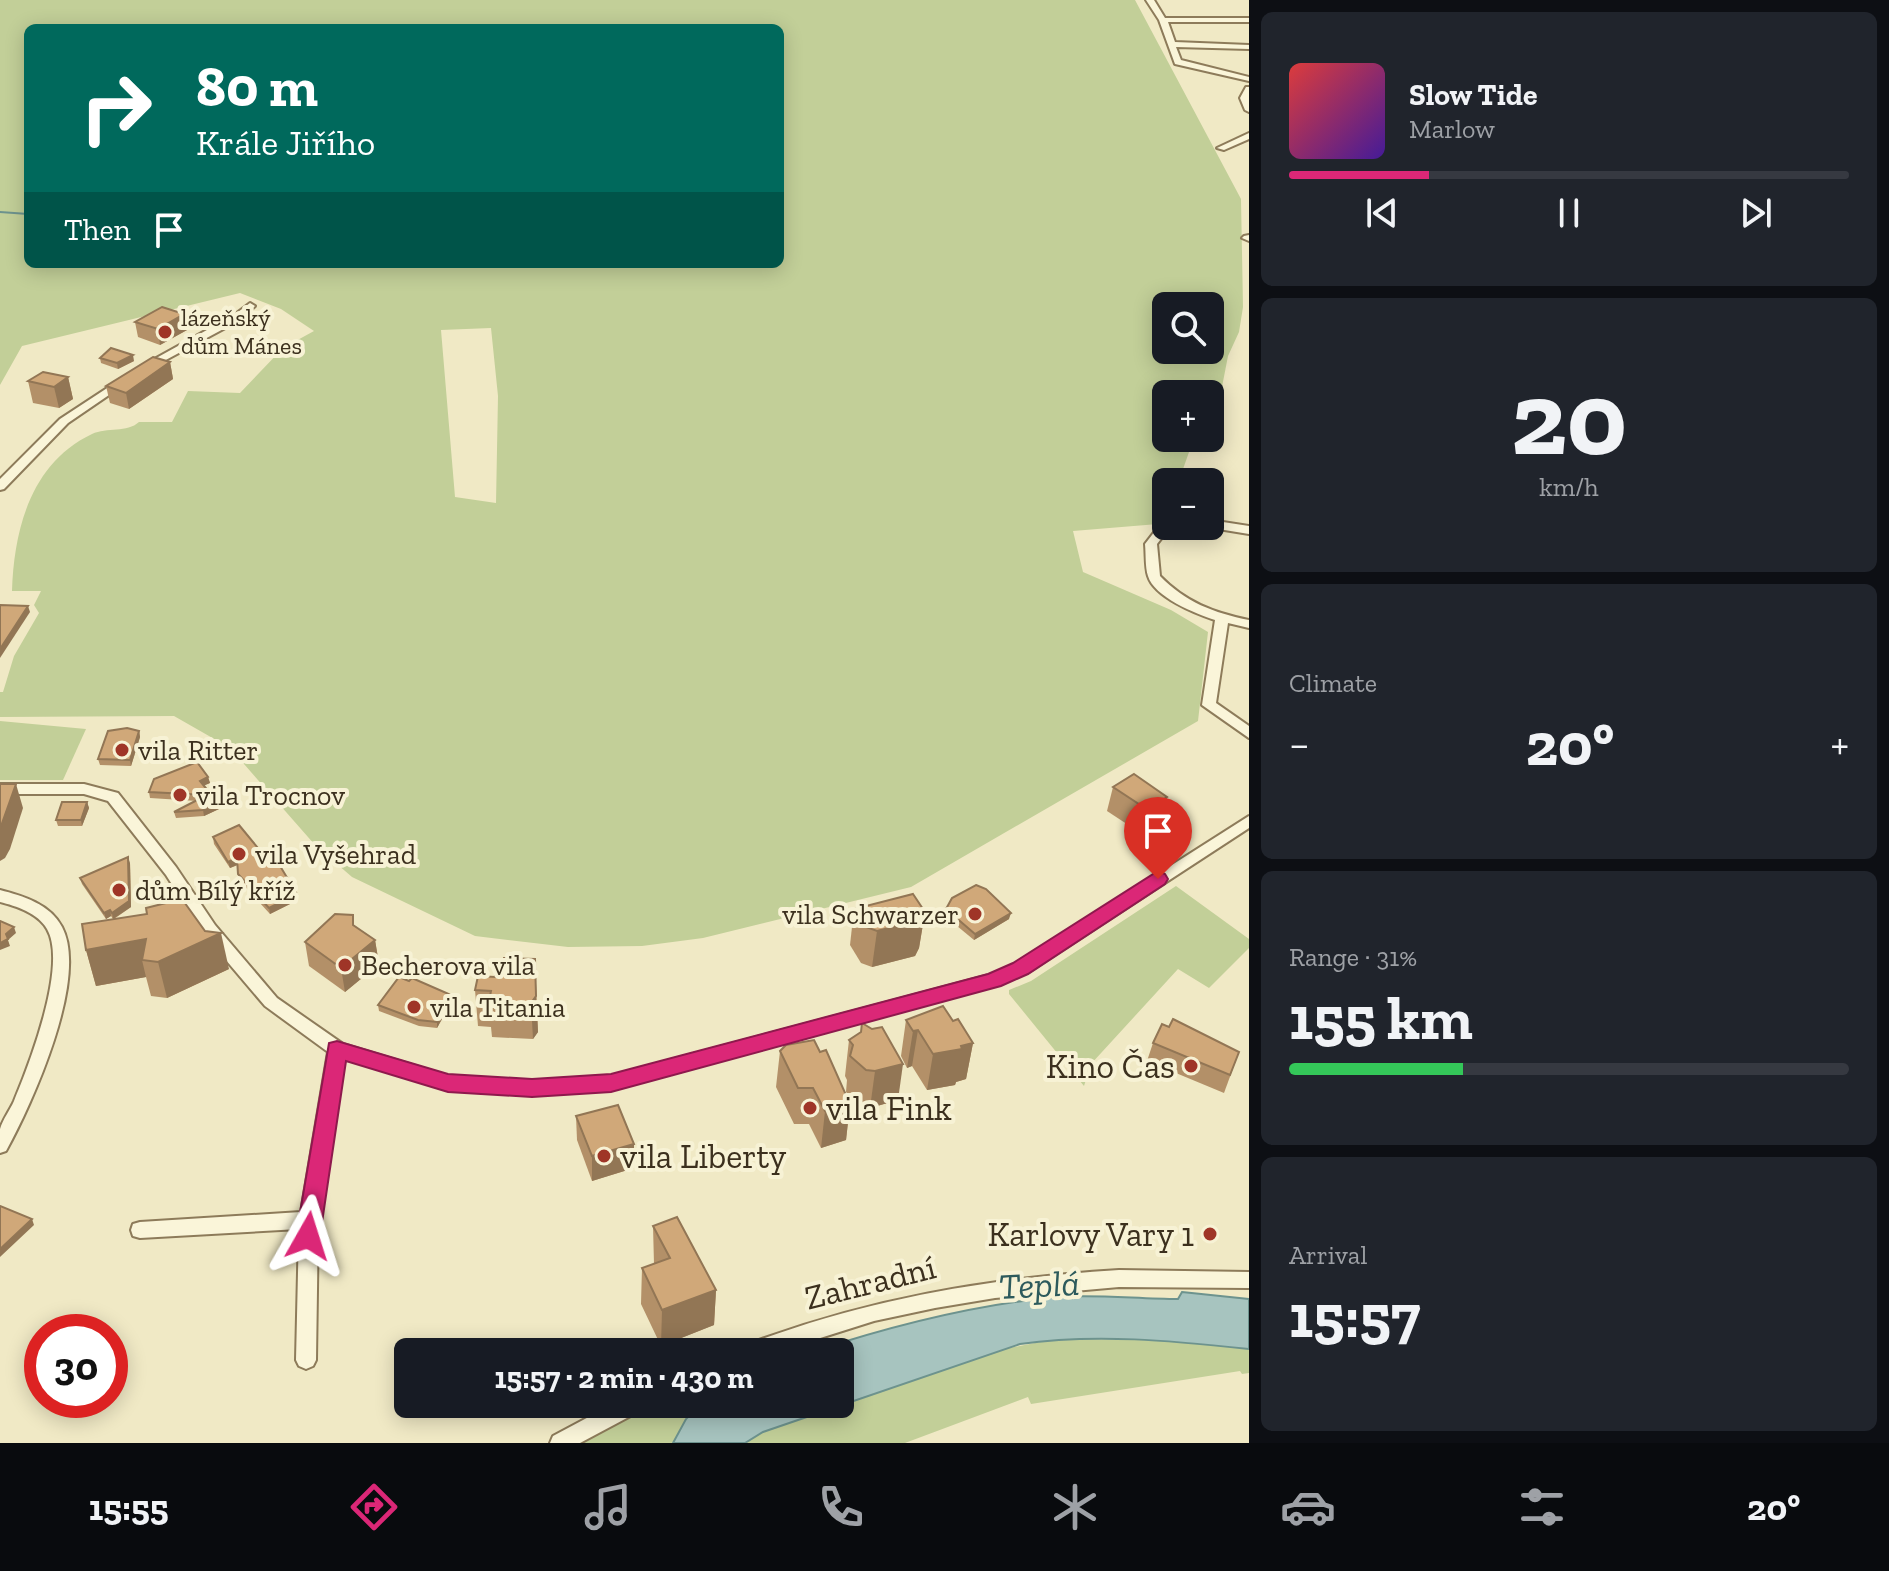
<!DOCTYPE html>
<html lang="en">
<head>
<meta charset="utf-8">
<style>
	body { margin:0; font-family:"Zilla Slab",serif; background:#20242c; color:#f1f3f6; height:100vh; display:flex; flex-direction:column; font-size:30px; white-space:nowrap }
	* { box-sizing:border-box; margin:0 }
	p { font-size:26px; color:#9ea1a6 }
	.icon { flex:none; width:44px; height:44px; fill:none; stroke:currentColor; stroke-width:2; stroke-linecap:round; stroke-linejoin:round }
	.map { position:relative; flex:1; overflow:hidden }
	.side { display:flex; flex-direction:column; gap:12px; padding:12px; background:#0d0f14; width:640px }
	.side>* { flex:none }
	.guide { position:absolute; left:24px; top:24px; width:760px; height:244px; border-radius:12px; box-shadow:0 4px 20px #0003; background:#00695c; color:#fff; overflow:hidden }
	.tools { position:absolute; left:1152px; top:292px; display:grid; gap:16px }
	.tools a { display:grid; place-items:center; width:72px; height:72px; border-radius:12px; background:#171b24; box-shadow:0 4px 20px #0003; font-size:40px }
	.speed { position:absolute; left:24px; top:1314px; display:flex; gap:16px; font-size:40px; font-weight:700; text-align:center }
	.speed>* { display:grid; place-content:center; width:104px; height:104px; border-radius:50%; background:#171b24; box-shadow:0 4px 20px #0003; line-height:1 }
	.speed .limit { border:12px solid #d22; background:#fff; color:#111 }
	.pin { position:absolute; display:grid; place-items:center; width:68px; height:68px; color:#fff; margin:-82px -34px; border-radius:50% 50% 50% 0; rotate:-45deg; box-shadow:0 0 8px #0007 }
	.pin .icon { rotate:45deg }
	.me { position:absolute; width:88px; margin:-44px; rotate:6deg; stroke-linejoin:round; filter:drop-shadow(0 0 6px #0008) }
	.turn { display:flex; align-items:center; gap:28px; height:168px; padding:0 40px; font-size:36px }
	.turn .icon { width:104px; height:104px; stroke-width:2.5 }
	.turn b { display:block; font-size:56px; line-height:68px }
	.then { display:flex; align-items:center; height:76px; padding:0 40px; background:#0003; gap:16px; font-size:30px }
	.big { font-size:60px; font-weight:700; line-height:1.1 }
	.side .tile { flex:1; display:flex; flex-direction:column; justify-content:center; gap:12px; min-width:0; padding:0 28px; border-radius:12px; background:#20242c }
	.side .dial { align-items:center; gap:0 }
	.dial b { font-size:104px; line-height:1 }
	.song { display:flex; align-items:center; gap:24px }
	.cover { width:96px; height:96px; border-radius:12px; background:linear-gradient(135deg,hsl(0 70% 55%),hsl(260 70% 35%)) }
	.played { height:8px; border-radius:4px; background:linear-gradient(90deg,#db2777 25%,#363941 25%) }
	.keys { display:flex; justify-content:space-around; direction:ltr }
	.heat { display:flex; justify-content:space-between; align-items:center; font-size:44px; direction:ltr }
	.charge { height:12px; border-radius:6px; background:linear-gradient(90deg,#34c759 31%,#363941 0) }
	.trip { position:absolute; left:394px; top:1338px; width:460px; height:80px; border-radius:12px; background:#171b24; box-shadow:0 4px 20px #0003; font-weight:700; line-height:80px; text-align:center }
	.tabs { display:flex; height:128px; justify-content:space-around; align-items:center; background:#090b0e; color:#9ea1a6 }
	.tabs .icon { width:56px; height:56px }
	.tabs .active { color:#db2777 }
	.tabs b { font-size:36px; color:#f1f3f6 }
	main { display:flex; flex:1; min-height:0 }
	.map>svg:first-child { display:block }
	.green { fill:#c2cf98; fill-rule:evenodd }
	.water { fill:#a7c4bf; stroke:#6d938e; stroke-width:2 }
	.lines { fill:none; stroke-linecap:round; stroke-linejoin:round }
	.stream { stroke:#6d938e; stroke-width:2 }
	.street-casing { stroke:#8d7b5a; stroke-width:4 }
	.street { fill:#faf5d9; fill-rule:evenodd }
	.wall { fill:#b39068 }
	.shaded-wall { fill:#927655 }
	.building { fill:#d0a879; stroke:#927655; stroke-width:2 }
	.route { fill:#db2777; stroke:#8e194d; stroke-width:2 }
	.poi-dot { fill:#9f3527; stroke:#f7f2d5; stroke-width:3 }
	.labels { text-anchor:middle; stroke-width:8; stroke-linejoin:round; paint-order:stroke }
	.far-poi-label { font-size:24px; fill:#3c301e; stroke:#f7f2d5; text-anchor:start }
	.poi-label { font-size:28px; fill:#3c301e; stroke:#f7f2d5; text-anchor:start }
	.near-poi-label { font-size:34px; fill:#3c301e; stroke:#f7f2d5; text-anchor:end }
	.near-street-label { font-size:34px; fill:#3c301e; stroke:#f7f2d5 }
	.near-water-label { font-size:36px; font-style:italic; fill:#2d5a5c; stroke:#f7f2d5 }
</style>
</head>
<body>
<main>
<div class="map">
<svg width="1249" height="1443" viewBox="0 0 1249 1443">
	<rect width="100%" height="100%" fill="#f0e9c5"/>
	<g class="green">
		<path d="M0,0h1135l106,199 2,108 -4,25 -11,24 -15,77 -3,-1v-38h-44v44h28l-11,31 21,6 -2,7h-36v36l-8,6 -85,7 10,41 88,38 37,22 -10,89 -287,166 -208,51 -61,8 -74,1 -93,-11 -123,-59 -37,-32 -85,-97 -56,-32 -174,1v-25h3l11,-36 25,-43 -5,-8 7,-14h-29c2,-62 19,-128 80,-157 15,-7 35,-1 47,-12h33l16,-31 52,2 43,-45 31,-17 -33,-22 -41,-16 -218,53 -22,39zM28,28h752v236h-752zM1166,306h44v44h-44zM491,328l7,68 -2,107 -41,-6 -14,-167z"/>
		<polygon points="0,721 86,729 63,780 0,780"/>
		<polygon points="1176,886 1249,939 1249,948 1209,988 1178,969 1091,1064 1084,1086 1009,994 1009,990 1031,981"/>
		<polygon points="1055,1339 1159,1340 1249,1349 1249,1373 1242,1374 1240,1371 1031,1404 1028,1397 905,1443 745,1443 763,1432 989,1352"/>
		<polygon points="652,1404 675,1404 686,1419 673,1443 581,1443"/>
	</g>
	<path class="water" d="M1182,1292l67,7v50c-76,-8 -153,-16 -229,-5l-257,88 -18,11h-72l13,-24 15,-15h139v-52h-28c79,-26 161,-47 244,-55 40,-3 82,2 122,2z"/>
	<g class="lines">
		<polyline class="stream" points="0,212 28,214"/>
		<g class="street-casing">
			<g id="street">
				<polygon points="1146,0 1154,0 1165,18 1249,18 1249,22 1168,22 1175,42 1249,45 1249,49 1176,47 1181,60 1249,77 1249,81 1175,64 1159,20"/>
				<polygon points="1246,87 1249,87 1249,112 1245,110 1240,98"/>
				<polygon points="1249,133 1249,139 1224,150 1217,148"/>
				<polygon points="1249,235 1249,241 1242,238 1244,236"/>
				<polygon points="250,303 255,306 242,319 149,369 145,370 140,367 234,315"/>
				<polygon points="124,377 129,380 128,382 68,423 4,489 0,490 0,479 60,419"/>
				<polygon points="1210,520 1249,526 1249,534 1206,527 1210,526"/>
				<path d="M1166,521v5h5l-14,18 3,32c25,26 54,37 89,44v8l-21,-5 -12,80 33,23v12l-47,-33 13,-85c-19,-6 -61,-23 -67,-44 -3,-9 -2,-22 -3,-32l17,-22z"/>
				<polygon points="0,784 84,784 118,793 176,867 215,925 277,998 343,1044 448,1076 532,1081 611,1076 989,975 1015,965 1249,816 1249,828 1027,973 993,986 611,1090 532,1095 448,1090 344,1058 318,1220 316,1360 313,1366 306,1369 299,1366 296,1360 299,1229 140,1238 133,1236 131,1230 133,1224 140,1222 301,1212 328,1052 265,1006 203,933 166,875 108,801 84,794 0,794"/>
				<path d="M0,890c23,6 50,14 62,37 27,51 -30,177 -56,224l-6,2c0,-7 0,-17 0,-24 3,-10 10,-19 14,-28 15,-36 54,-136 33,-172 -9,-16 -31,-23 -47,-27z"/>
				<path d="M1119,1270l130,2v16l-130,-1 -124,11 -60,10 -61,13 -98,31h-36l3,-6c123,-47 245,-68 376,-76z"/>
				<polygon points="613,1404 643,1404 640,1411 580,1443 550,1443 553,1436"/>
			</g>
		</g>
		<use href="#street" class="street"/>
	</g>
	<g class="wall">
		<polygon points="184,314 187,330 160,345 138,337 135,322"/>
		<polygon points="100,358 134,361 118,369 101,363"/>
		<polygon points="170,362 173,379 129,409 110,403 106,386"/>
		<polygon points="68,377 73,399 59,408 33,403 28,381"/>
		<polygon points="139,731 140,737 131,766 100,765 98,759"/>
		<polygon points="1134,774 1161,821 1142,834 1107,811 1113,787"/>
		<polygon points="208,777 210,783 204,785 218,803 219,809 204,816 176,818 174,812 197,801 150,798 149,792"/>
		<polygon points="87,802 89,808 82,826 58,826 56,820"/>
		<polygon points="213,837 298,900 270,914 239,880 238,865 230,868 214,844"/>
		<polygon points="130,863 131,907 114,919 229,969 167,998 151,996 146,977 96,986 86,950 113,919 111,916 106,919 82,884 80,878"/>
		<polygon points="854,909 925,912 919,948 915,956 872,967 861,963 850,945"/>
		<polygon points="946,909 1009,919 974,940 945,916"/>
		<polygon points="355,926 375,940 379,964 345,992 309,966 305,942"/>
		<polygon points="535,959 538,1032 533,1039 492,1037 491,1027 478,1026 475,990 502,974"/>
		<polygon points="452,1001 437,1028 419,1026 379,1011 378,1005"/>
		<polygon points="906,1020 953,1021 973,1043 966,1079 956,1082 955,1085 927,1090 912,1066 907,1068 901,1056"/>
		<polygon points="849,1040 898,1100 870,1108 861,1106 846,1092 847,1080 845,1076"/>
		<polygon points="1153,1043 1239,1052 1224,1093 1147,1061"/>
		<polygon points="780,1051 850,1104 846,1140 821,1148 809,1124 794,1124 776,1087"/>
		<polygon points="576,1116 634,1144 634,1168 592,1181 577,1140"/>
		<polygon points="653,1226 716,1290 714,1325 661,1346 641,1304 642,1268 654,1264"/>
	</g>
	<g class="shaded-wall">
		<polygon points="184,314 187,330 160,345 158,329"/>
		<polygon points="133,355 134,361 118,369 117,363"/>
		<polygon points="170,362 173,379 129,409 126,393"/>
		<polygon points="68,377 73,399 59,408 54,387"/>
		<polygon points="28,606 30,612 0,658 0,649"/>
		<polygon points="139,731 140,737 131,766 130,760"/>
		<polygon points="208,777 210,783 201,787 200,781"/>
		<polygon points="16,784 23,808 10,849 5,858 0,861 0,829"/>
		<polygon points="1167,797 1161,821 1142,834 1148,810"/>
		<polygon points="87,802 89,808 82,826 81,820"/>
		<polygon points="218,803 219,809 204,816 203,810"/>
		<polygon points="128,857 130,863 131,907 113,919 112,913"/>
		<polygon points="237,858 239,864 230,868 228,862"/>
		<polygon points="297,894 298,900 270,914 269,908"/>
		<polygon points="110,910 111,916 106,919 104,913"/>
		<polygon points="925,912 919,948 915,956 872,967 877,931"/>
		<polygon points="1011,913 1009,919 974,940 975,934"/>
		<polygon points="14,927 16,933 8,940 10,946 0,950 0,943 6,934"/>
		<polygon points="221,933 229,969 167,998 158,962"/>
		<polygon points="146,939 142,960 146,977 96,986 86,950"/>
		<polygon points="375,940 379,964 345,992 341,968"/>
		<polygon points="451,995 452,1001 437,1028 437,1022"/>
		<polygon points="536,995 538,1032 533,1039 531,1003"/>
		<polygon points="918,1030 912,1066 907,1068 913,1031"/>
		<polygon points="973,1043 966,1079 956,1082 955,1085 927,1090 933,1054"/>
		<polygon points="903,1064 898,1100 870,1108 875,1071"/>
		<polygon points="850,1104 846,1140 821,1148 825,1111"/>
		<polygon points="634,1144 634,1168 592,1181 592,1156"/>
		<polygon points="32,1219 34,1225 0,1257 0,1249"/>
		<polygon points="716,1290 714,1325 661,1346 662,1310"/>
	</g>
	<g class="building">
		<polygon points="162,307 184,314 158,329 135,322"/>
		<polygon points="111,348 133,355 117,363 100,358"/>
		<polygon points="153,357 170,362 126,393 106,386"/>
		<polygon points="43,372 68,377 54,387 28,381"/>
		<polygon points="0,605 28,606 0,649"/>
		<polygon points="127,728 139,731 130,760 98,759 108,731"/>
		<polygon points="197,762 208,777 200,781 218,803 203,810 174,812 207,795 149,792 154,779"/>
		<polygon points="1134,774 1167,797 1148,810 1113,787"/>
		<polygon points="0,784 16,784 0,829"/>
		<polygon points="62,802 87,802 81,820 56,820"/>
		<polygon points="239,825 267,859 274,856 297,894 269,908 238,874 237,858 228,862 213,837"/>
		<polygon points="128,857 129,901 112,913 110,910 104,913 80,878"/>
		<polygon points="976,885 986,889 1011,913 975,934 946,909 952,898"/>
		<polygon points="913,894 925,912 920,920 877,931 866,927 854,909"/>
		<polygon points="182,899 205,931 221,933 158,962 142,960 146,939 86,950 82,924 147,914 146,908"/>
		<polygon points="335,914 353,915 353,925 375,940 341,968 305,942"/>
		<polygon points="0,921 14,927 6,934 8,939 0,943"/>
		<polygon points="504,958 535,959 536,996 531,1003 489,1001 491,991 475,990 478,976 495,977 496,973 502,974"/>
		<polygon points="399,977 409,981 412,978 451,995 437,1022 418,1020 378,1005"/>
		<polygon points="943,1006 953,1021 958,1019 973,1043 961,1046 962,1049 933,1054 918,1030 913,1031 906,1020"/>
		<polygon points="1173,1019 1239,1052 1230,1075 1153,1043 1162,1024 1169,1027"/>
		<polygon points="862,1023 872,1029 882,1027 903,1064 875,1071 866,1070 850,1056 853,1045 849,1040 861,1032"/>
		<polygon points="814,1040 820,1052 826,1050 850,1104 825,1111 813,1088 798,1088 780,1051 786,1045"/>
		<polygon points="618,1105 634,1144 592,1156 576,1116"/>
		<polygon points="0,1206 32,1219 0,1249"/>
		<polygon points="677,1217 716,1290 662,1310 642,1268 670,1258 653,1226"/>
	</g>
	<polygon class="route" points="1158,871 1165,874 1168,879 1165,884 1028,974 1001,986 611,1092 532,1097 448,1092 346,1061 320,1236 317,1243 308,1247 300,1243 296,1236 329,1043 337,1041 448,1074 532,1079 611,1074 988,974 1013,963"/>
	<g class="poi-dot">
		<circle cx="165" cy="332" r="8"/>
		<circle cx="122" cy="750" r="8"/>
		<circle cx="180" cy="795" r="8"/>
		<circle cx="239" cy="854" r="8"/>
		<circle cx="119" cy="890" r="8"/>
		<circle cx="975" cy="914" r="8"/>
		<circle cx="345" cy="965" r="8"/>
		<circle cx="414" cy="1007" r="8"/>
		<circle cx="1191" cy="1066" r="8"/>
		<circle cx="810" cy="1108" r="8"/>
		<circle cx="604" cy="1156" r="8"/>
		<circle cx="1210" cy="1234" r="8"/>
	</g>
	<g class="labels">
		<g class="far-poi-label">
			<text x="181" y="326">lázeňský<tspan x="181" dy="28">dům Mánes</tspan></text>
		</g>
		<g class="poi-label">
			<text x="138" y="760">vila Ritter</text>
			<text x="196" y="805">vila Trocnov</text>
			<text x="255" y="864">vila Vyšehrad</text>
			<text x="135" y="900">dům Bílý kříž</text>
			<text x="959" y="924" text-anchor="end">vila Schwarzer</text>
			<text x="361" y="975">Becherova vila</text>
			<text x="430" y="1017">vila Titania</text>
		</g>
		<g class="near-poi-label">
			<text x="1175" y="1078">Kino Čas</text>
			<text x="826" y="1120" text-anchor="start">vila Fink</text>
			<text x="620" y="1168" text-anchor="start">vila Liberty</text>
			<text x="1194" y="1246">Karlovy Vary 1</text>
		</g>
		<g class="near-street-label">
			<text transform="translate(870 1282) rotate(-14)" y="12">Zahradní</text>
		</g>
		<g class="near-water-label">
			<text transform="translate(1039 1284) rotate(-3)" y="13">Teplá</text>
		</g>
	</g>
</svg>
<div class="tools">
<a><svg class="icon" aria-label="search" viewBox="0 0 24 24"><circle cx="10" cy="10" r="6"/><path d="M15 15l6 6"/></svg></a>
<a>+</a>
<a>−</a>
</div>
<div class="speed"><div class="limit">30</div></div>
<div class="pin" style="left:1158px;top:879px;background:#d93025"><svg class="icon" aria-label="arrive" viewBox="0 0 24 24"><path d="M6 21V4h12l-3 4 3 4H6"/></svg></div>
<svg class="me" style="left:308px;top:1236px" viewBox="-20 -20 40 40"><path d="M0-17L14 15 0 8-14 15z" fill="#db2777" stroke="#fff" stroke-width="4"/></svg>
<div class="trip">15:57 · 2 min · 430 m</div>
<div class="guide">
<div class="turn"><svg class="icon" aria-label="right" viewBox="0 0 24 24"><path d="M7 20v-9h11M14 6l5 5-5 5"/></svg><div><b>80 m</b>Krále Jiřího</div></div>
<div class="then">Then<svg class="icon" aria-label="arrive" viewBox="0 0 24 24"><path d="M6 21V4h12l-3 4 3 4H6"/></svg></div>
</div>
</div>
<section class="side">
<div class="tile">
<div class="song"><i class="cover"></i><div><b>Slow Tide</b><p>Marlow</p></div></div>
<div class="played"></div>
<div class="keys"><svg class="icon" aria-label="previous" viewBox="0 0 24 24"><path d="M18 5L8 12l10 7zM5 5v14"/></svg><svg class="icon" aria-label="pause" viewBox="0 0 24 24"><path d="M8 5v14M16 5v14"/></svg><svg class="icon" aria-label="next" viewBox="0 0 24 24"><path d="M6 5l10 7-10 7zM19 5v14"/></svg></div>
</div>
<div class="tile dial"><b>20</b><p>km/h</p></div>
<div class="tile"><p>Climate</p>
<div class="heat"><a>−</a><b class="big">20°</b><a>+</a></div>
</div>
<div class="tile"><p>Range · 31%</p><b class="big">155 km</b><div class="charge"></div></div>
<div class="tile"><p>Arrival</p><b class="big">15:57</b></div>
</section>
</main>
<nav class="tabs">
<b>15:55</b>
<svg class="icon active" aria-label="directions" viewBox="0 0 24 24"><path d="M12 3l9 9-9 9-9-9zM9 14v-3h6M13 9l2 2-2 2"/></svg>
<svg class="icon" aria-label="music" viewBox="0 0 24 24"><path d="M9 18V5l10-2v13"/><circle cx="6" cy="18" r="3"/><circle cx="16" cy="16" r="3"/></svg>
<svg class="icon" aria-label="phone" viewBox="0 0 24 24"><path d="M5 4h4l2 5-3 2q2 4 5 5l2-3 5 2v4C11 20 4 13 5 4z"/></svg>
<svg class="icon" aria-label="climate" viewBox="0 0 24 24"><path d="M12 3v18M4 7l16 10M4 17L20 7"/></svg>
<svg class="icon" aria-label="car" viewBox="0 0 24 24"><path d="M5 17H2v-5l4-1 3-4h7l3 4 3 1v5h-3M9 17h6M6 11h13"/><circle cx="7" cy="17" r="2"/><circle cx="17" cy="17" r="2"/></svg>
<svg class="icon" aria-label="filters" viewBox="0 0 24 24"><path d="M4 7h16M4 17h16"/><circle cx="9" cy="7" r="2"/><circle cx="15" cy="17" r="2"/></svg>
<b>20°</b>
</nav>
</body>
</html>
